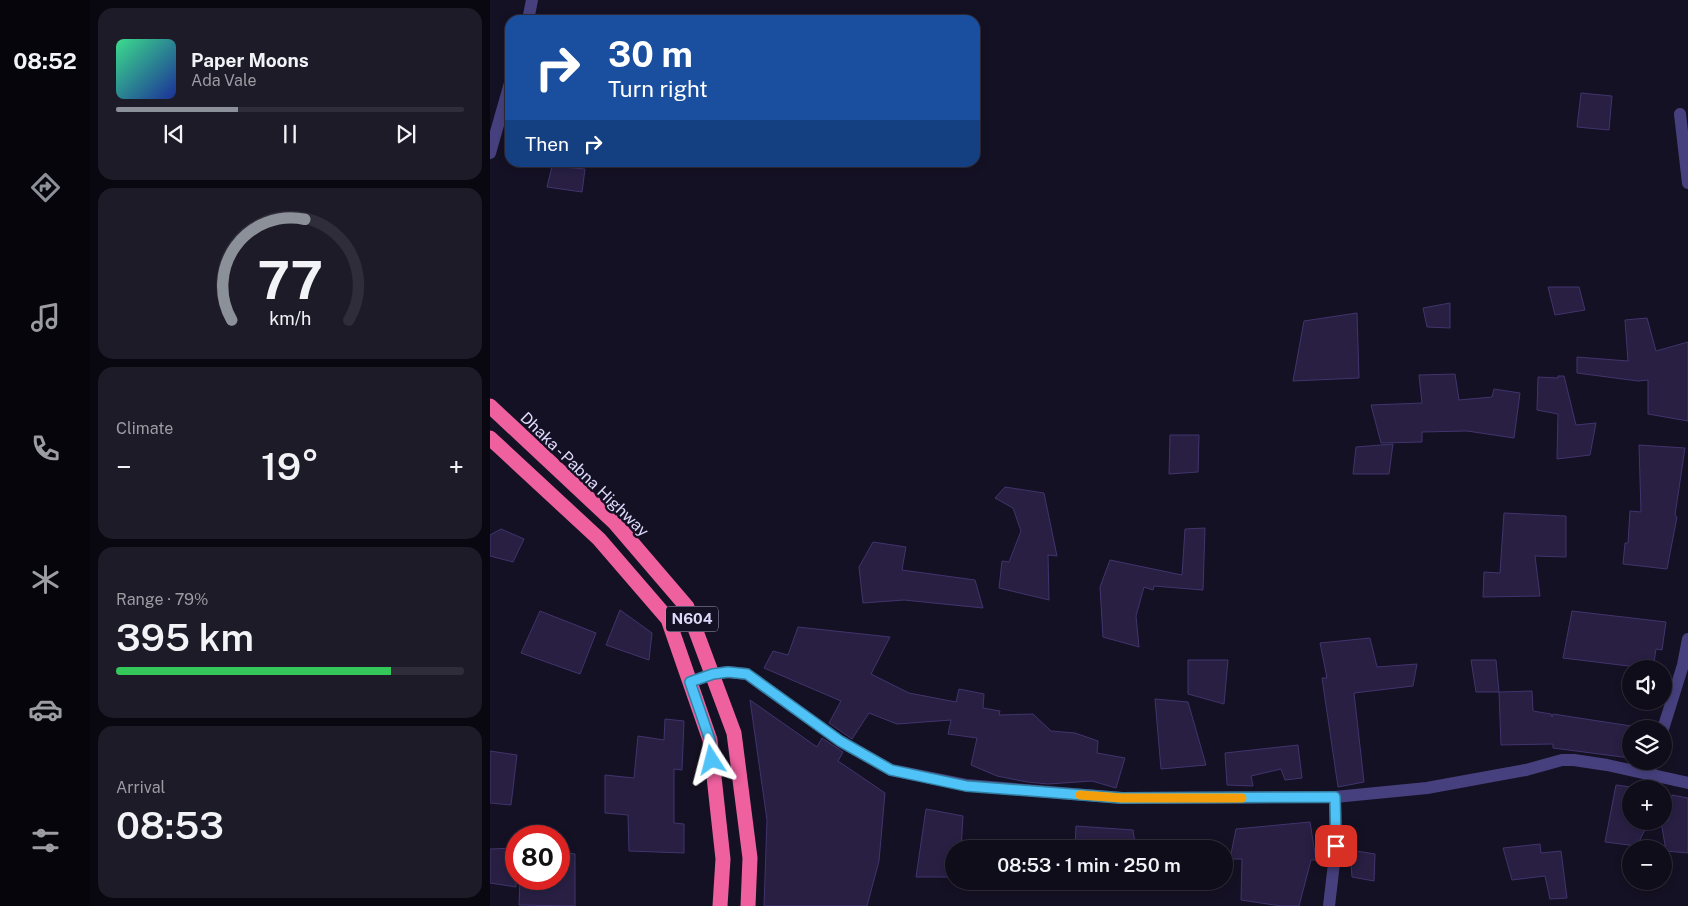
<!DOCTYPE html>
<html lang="en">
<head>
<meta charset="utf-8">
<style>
	body { margin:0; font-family:"Public Sans",sans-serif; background:#1e1b28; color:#f1f3f6; height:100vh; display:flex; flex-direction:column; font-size:19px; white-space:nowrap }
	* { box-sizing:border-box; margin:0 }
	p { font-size:16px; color:#9c9ca3 }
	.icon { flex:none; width:28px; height:28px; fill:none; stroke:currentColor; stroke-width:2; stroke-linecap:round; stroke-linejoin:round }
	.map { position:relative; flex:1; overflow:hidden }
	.drawer { display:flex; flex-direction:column; gap:8px; padding:8px; background:#09070f; width:400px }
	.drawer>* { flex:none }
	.banner { position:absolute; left:15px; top:15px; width:475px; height:152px; border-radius:15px; box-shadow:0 2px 8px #0003,0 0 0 1px #302d3a; background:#1a4fa0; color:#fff; overflow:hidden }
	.buttons { position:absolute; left:1132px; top:660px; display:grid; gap:10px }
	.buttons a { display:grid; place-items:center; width:50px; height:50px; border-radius:50%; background:#100d1b; box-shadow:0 2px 8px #0003,0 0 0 1px #302d3a; font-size:25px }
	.speed { position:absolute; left:15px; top:825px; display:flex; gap:10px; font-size:25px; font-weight:700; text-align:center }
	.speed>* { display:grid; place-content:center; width:65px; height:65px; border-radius:50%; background:#100d1b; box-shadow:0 2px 8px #0003,0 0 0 1px #302d3a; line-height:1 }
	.speed .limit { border:8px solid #d22; background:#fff; color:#111 }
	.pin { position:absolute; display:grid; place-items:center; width:42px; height:42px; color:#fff; margin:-21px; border-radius:10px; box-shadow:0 2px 8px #0006 }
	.me { position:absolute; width:55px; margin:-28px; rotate:351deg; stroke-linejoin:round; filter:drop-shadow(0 0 4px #0008) }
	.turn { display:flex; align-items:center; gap:18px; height:105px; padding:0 20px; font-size:22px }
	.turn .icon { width:65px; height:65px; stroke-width:2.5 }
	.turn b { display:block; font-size:35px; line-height:42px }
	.then { display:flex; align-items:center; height:48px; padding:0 20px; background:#0003; gap:10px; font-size:19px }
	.big { font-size:38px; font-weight:600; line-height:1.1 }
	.drawer .tile { flex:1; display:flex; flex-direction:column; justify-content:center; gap:8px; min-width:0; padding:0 18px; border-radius:15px; background:#1e1b28 }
	.drawer .dial { align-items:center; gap:0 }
	.dial svg { height:130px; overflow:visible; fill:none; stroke:#302d3a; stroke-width:7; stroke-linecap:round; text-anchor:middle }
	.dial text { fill:#f1f3f6; stroke:none }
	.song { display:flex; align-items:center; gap:15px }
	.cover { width:60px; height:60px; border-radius:8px; background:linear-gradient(135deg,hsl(150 70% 55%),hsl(230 70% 35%)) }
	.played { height:5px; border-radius:2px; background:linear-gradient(90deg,#8c9099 35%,#302d3a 35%) }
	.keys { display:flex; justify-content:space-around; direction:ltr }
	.heat { display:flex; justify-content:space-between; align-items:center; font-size:28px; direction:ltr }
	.charge { height:8px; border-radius:4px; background:linear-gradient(90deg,#34c759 79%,#302d3a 0) }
	.trip { position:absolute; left:455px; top:840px; width:288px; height:50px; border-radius:25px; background:#100d1b; box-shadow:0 2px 8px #0003,0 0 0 1px #302d3a; font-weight:600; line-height:50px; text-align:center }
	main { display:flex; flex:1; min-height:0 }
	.tabs { display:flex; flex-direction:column; width:90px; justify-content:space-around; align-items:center; background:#06050b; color:#9c9ca3 }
	.tabs .icon { width:35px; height:35px }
	.tabs .active { color:#8c9099 }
	.tabs b { font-size:22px; color:#f1f3f6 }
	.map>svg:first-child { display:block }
	.building { fill:#281f43; stroke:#41346d }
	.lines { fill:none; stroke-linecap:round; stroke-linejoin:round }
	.minor { stroke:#46417e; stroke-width:12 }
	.highway { stroke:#ef609f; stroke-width:15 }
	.route-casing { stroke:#337fa1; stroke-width:12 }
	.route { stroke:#4fc3f7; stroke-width:9 }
	.slow { stroke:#f59e0b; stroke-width:9 }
	.labels { text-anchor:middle; stroke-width:5; stroke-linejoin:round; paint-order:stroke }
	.shield { fill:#151124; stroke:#a29dba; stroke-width:1 }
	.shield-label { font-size:15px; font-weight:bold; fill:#ded9fb }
	.street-label { font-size:16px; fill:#ded9fb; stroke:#151124 }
</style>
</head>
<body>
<main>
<nav class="tabs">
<b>08:52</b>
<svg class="icon active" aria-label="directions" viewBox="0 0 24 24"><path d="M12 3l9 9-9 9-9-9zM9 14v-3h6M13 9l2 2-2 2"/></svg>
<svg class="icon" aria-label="music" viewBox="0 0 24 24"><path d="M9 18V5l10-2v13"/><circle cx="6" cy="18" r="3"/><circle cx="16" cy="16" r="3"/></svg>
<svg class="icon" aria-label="phone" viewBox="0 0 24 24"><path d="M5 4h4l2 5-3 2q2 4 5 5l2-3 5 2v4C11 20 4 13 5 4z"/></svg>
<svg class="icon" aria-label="climate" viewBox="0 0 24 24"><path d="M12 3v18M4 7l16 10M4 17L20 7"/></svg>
<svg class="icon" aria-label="car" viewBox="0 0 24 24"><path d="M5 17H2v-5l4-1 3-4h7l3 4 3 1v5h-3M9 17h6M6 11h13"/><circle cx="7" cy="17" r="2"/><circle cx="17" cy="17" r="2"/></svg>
<svg class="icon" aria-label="filters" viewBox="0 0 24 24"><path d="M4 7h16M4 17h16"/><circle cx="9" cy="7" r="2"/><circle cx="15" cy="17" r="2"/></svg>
</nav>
<section class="drawer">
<div class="tile">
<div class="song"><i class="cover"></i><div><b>Paper Moons</b><p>Ada Vale</p></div></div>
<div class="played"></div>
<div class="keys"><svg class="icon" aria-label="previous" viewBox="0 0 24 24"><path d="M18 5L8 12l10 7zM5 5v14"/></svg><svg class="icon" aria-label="pause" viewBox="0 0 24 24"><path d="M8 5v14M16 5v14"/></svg><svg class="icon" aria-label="next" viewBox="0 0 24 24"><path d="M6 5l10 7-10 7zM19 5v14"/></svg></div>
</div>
<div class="tile dial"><svg viewBox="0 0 100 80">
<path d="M14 69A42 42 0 1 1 86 69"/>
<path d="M14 69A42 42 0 0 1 59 7" stroke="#8c9099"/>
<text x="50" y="56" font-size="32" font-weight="700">77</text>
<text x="50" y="72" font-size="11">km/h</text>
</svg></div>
<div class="tile"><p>Climate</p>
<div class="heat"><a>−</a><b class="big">19°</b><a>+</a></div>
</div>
<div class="tile"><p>Range · 79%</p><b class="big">395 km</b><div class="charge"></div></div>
<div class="tile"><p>Arrival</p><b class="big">08:53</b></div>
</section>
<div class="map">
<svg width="1198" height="906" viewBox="0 0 1198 906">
	<rect width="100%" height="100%" fill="#151124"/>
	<g class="building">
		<polygon points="1091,93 1122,96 1119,130 1087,127"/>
		<polygon points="62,166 95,169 92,192 57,187"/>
		<polygon points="1058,287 1089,287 1095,310 1065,315"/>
		<polygon points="960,303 960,328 937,327 933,308"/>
		<polygon points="867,313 869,378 803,381 814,321"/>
		<polygon points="1157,318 1166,351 1198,342 1198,421 1158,414 1158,380 1148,381 1087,373 1087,357 1138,361 1135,320"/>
		<polygon points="965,374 969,400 1002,397 1004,389 1030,393 1024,438 977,431 932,432 932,442 891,443 881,405 932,403 929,375"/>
		<polygon points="1068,376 1074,376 1086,425 1106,423 1100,455 1067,459 1068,414 1047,410 1048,377 1068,378"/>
		<polygon points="680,435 709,435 708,472 679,474"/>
		<polygon points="903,444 899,474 863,474 866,447"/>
		<polygon points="1149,445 1195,448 1185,515 1187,517 1177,569 1133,564 1135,543 1138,543 1140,511 1151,512"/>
		<polygon points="515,487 554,493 567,556 558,555 559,600 509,588 512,561 519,562 531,531 523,508 505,498"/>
		<polygon points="1014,513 1076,516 1076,557 1045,556 1050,596 993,597 994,572 1010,573"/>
		<polygon points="715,528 713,590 664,586 663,590 654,587 646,616 649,647 613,637 610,587 620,560 692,575 695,529"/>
		<polygon points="11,529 34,539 23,562 0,556 0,535"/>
		<polygon points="383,542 416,547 412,570 485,580 493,608 414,600 373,603 369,567"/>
		<polygon points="130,610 162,633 159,660 116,645"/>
		<polygon points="50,611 106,633 90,674 31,653"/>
		<polygon points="1082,611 1176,622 1172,650 1166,649 1163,669 1073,658"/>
		<polygon points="308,627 400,637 381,674 419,693 466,702 469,689 494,694 493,708 510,711 509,715 543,714 561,731 585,733 608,741 607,753 635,758 626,788 602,781 558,784 537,782 507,776 481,765 487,738 458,734 461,720 407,724 379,713 362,739 339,723 351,701 274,668 283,651 298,655"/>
		<polygon points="880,638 887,667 927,664 923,686 864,693 874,782 848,787 832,678 837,678 830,643"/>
		<polygon points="698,660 738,660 734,704 698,694"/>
		<polygon points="981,660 1006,660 1009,692 986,692"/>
		<polygon points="1042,691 1043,711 1061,714 1062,717 1063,714 1141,726 1140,758 1063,748 1063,744 1011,745 1009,692"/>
		<polygon points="665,699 698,702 716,765 671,769"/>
		<polygon points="260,700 327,747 332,738 353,752 348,761 395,793 389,861 377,906 274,906 277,820"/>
		<polygon points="175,719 194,721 192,770 184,769 184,823 194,824 194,853 139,851 138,815 115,813 115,775 144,778 148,736 174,740"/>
		<polygon points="808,745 812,778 795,780 791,769 761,776 763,786 737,785 735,753"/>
		<polygon points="0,751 27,755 21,805 0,803"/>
		<polygon points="1126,785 1141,787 1141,821 1159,821 1147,846 1115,842"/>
		<polygon points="1182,795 1198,798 1198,853 1176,851 1171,821 1178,821"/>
		<polygon points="436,809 473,816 471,849 464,849 464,877 426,877"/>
		<polygon points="820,822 826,860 821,860 809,906 791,906 751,900 752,859 740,859 746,829"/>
		<polygon points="586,826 643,830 646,849 585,849"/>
		<polygon points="1050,844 1051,853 1071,851 1077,898 1060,899 1055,876 1022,880 1013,848"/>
		<polygon points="26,848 26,887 0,883 0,849"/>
		<polygon points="860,850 885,854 884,881 862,877"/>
		<polygon points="69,852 85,854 85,906 29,905 30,879 69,879"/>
	</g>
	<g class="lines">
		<g class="minor">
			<polyline points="38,20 42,0"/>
			<polyline points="1190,114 1198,183"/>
			<polyline points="0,153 20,83"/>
			<polyline points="200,682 223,674 238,672 257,674 350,741 401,770 476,785 632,798 845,797 937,788 1036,770 1072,760 1084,760 1117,765 1198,783"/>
			<polyline points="1173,729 1193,665 1198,639"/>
			<polyline points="1159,774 1163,761"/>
			<polyline points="839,906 846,846 845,797"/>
		</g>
		<g class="highway">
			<polyline points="0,406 125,523 197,607 244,733 260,858 258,906"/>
			<polyline points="0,438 109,539 178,619 220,740 233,859 230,906"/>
		</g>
	</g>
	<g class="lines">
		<g class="route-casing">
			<polyline id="route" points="222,760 220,740 200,682 223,674 238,672 257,674 350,741 401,770 476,786 632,798 845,797 846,846"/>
		</g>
		<use href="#route" class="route"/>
		<polyline class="slow" points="590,795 632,798 752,798"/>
	</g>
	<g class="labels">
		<rect class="shield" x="176" y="606.5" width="52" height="25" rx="4"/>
		<g class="shield-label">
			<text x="202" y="624">N604</text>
		</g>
		<g class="street-label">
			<text transform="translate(95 474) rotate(44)" y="6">Dhaka - Pabna Highway</text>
		</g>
	</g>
</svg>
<div class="buttons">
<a><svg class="icon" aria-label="sound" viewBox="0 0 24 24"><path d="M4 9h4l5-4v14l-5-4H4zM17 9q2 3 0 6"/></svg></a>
<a><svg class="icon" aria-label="layers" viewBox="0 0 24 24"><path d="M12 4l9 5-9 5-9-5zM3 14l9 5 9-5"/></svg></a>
<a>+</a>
<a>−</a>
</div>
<div class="speed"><div class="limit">80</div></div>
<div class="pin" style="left:846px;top:846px;background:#d93025"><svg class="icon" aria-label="arrive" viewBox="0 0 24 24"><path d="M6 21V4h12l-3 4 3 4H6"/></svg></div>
<svg class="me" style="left:222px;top:760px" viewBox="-20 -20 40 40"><path d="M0-17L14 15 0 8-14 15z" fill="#4fc3f7" stroke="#fff" stroke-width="4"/></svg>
<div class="trip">08:53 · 1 min · 250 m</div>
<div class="banner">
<div class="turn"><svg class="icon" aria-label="right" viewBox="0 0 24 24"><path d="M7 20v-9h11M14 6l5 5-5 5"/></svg><div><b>30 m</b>Turn right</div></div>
<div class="then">Then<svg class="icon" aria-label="right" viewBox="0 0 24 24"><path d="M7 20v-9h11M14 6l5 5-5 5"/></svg></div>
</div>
</div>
</main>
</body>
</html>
